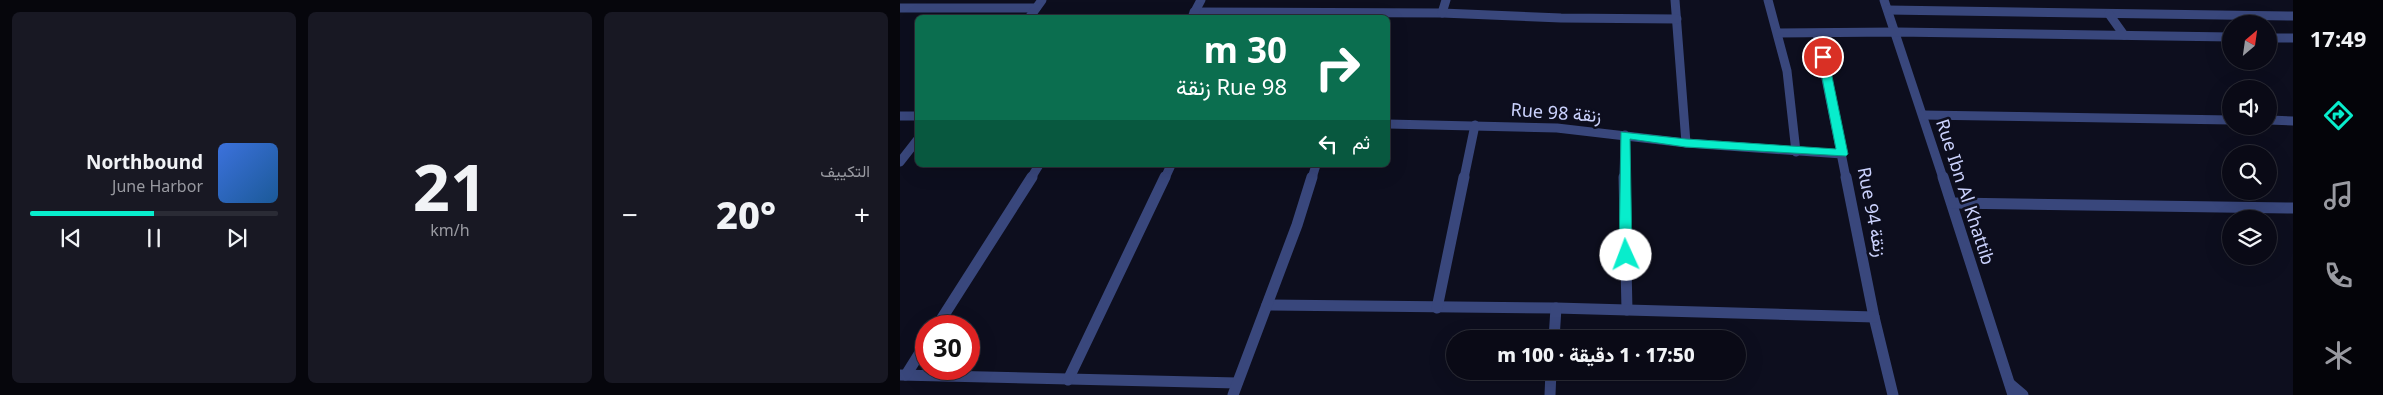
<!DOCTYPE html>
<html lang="ar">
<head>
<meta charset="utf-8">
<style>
	body { margin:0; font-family:"Noto Sans",Vazirmatn,sans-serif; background:#181823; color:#f1f3f6; direction:rtl; height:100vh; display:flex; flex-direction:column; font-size:19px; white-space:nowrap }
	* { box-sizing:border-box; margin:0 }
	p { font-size:16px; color:#999aa1 }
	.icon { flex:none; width:28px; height:28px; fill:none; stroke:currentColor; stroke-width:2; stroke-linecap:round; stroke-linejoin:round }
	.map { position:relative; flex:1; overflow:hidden; direction:ltr }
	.panel { display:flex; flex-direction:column; gap:12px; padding:12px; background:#06060c; width:900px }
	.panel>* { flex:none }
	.guide { position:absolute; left:15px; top:15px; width:475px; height:152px; border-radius:8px; box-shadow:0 5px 20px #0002,0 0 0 1px #2a2b35; direction:rtl; background:#0b6e4f; color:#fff; overflow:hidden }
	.needle { width:32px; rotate:29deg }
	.buttons { position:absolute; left:1322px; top:15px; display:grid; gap:10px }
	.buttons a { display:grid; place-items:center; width:55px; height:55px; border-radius:50%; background:#0a0a16; box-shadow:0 5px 20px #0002,0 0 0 1px #2a2b35; font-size:25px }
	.speed { position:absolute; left:15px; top:315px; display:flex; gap:10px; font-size:25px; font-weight:700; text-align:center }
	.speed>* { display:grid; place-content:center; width:65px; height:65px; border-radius:50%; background:#0a0a16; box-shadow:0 5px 20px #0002,0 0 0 1px #2a2b35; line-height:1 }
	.speed .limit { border:8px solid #d22; background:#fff; color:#111 }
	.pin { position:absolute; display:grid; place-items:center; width:42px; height:42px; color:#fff; margin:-21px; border:2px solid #fff; border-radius:50%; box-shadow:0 1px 5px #0007 }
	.me { position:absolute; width:55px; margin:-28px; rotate:358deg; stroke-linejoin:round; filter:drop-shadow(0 0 4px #0008) }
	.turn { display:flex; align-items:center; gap:18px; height:105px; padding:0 20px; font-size:22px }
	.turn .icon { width:65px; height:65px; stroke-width:2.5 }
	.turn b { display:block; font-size:35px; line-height:42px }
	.then { display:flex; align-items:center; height:48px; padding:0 20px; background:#0003; gap:10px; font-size:19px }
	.big { font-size:38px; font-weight:800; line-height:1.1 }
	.panel .tile { flex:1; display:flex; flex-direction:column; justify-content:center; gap:8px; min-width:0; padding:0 18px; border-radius:8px; background:#181823 }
	.panel .dial { align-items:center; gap:0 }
	.dial b { font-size:65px; line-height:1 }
	.song { display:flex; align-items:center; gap:15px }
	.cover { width:60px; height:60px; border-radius:8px; background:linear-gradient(135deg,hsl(220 70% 55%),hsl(210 70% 35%)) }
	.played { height:5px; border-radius:2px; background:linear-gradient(90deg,#08edcc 50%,#2a2b35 50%) }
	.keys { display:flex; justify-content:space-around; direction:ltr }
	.heat { display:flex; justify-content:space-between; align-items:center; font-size:28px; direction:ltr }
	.panel .tiles { flex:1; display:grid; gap:12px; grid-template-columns:repeat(3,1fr) }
	.trip { position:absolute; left:546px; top:330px; width:300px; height:50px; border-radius:25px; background:#0a0a16; box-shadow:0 5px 20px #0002,0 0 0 1px #2a2b35; font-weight:800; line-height:50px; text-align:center; direction:rtl }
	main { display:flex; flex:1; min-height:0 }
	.tabs { display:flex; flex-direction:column; width:90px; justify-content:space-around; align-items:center; background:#040409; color:#999aa1 }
	.tabs .icon { width:35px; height:35px }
	.tabs .selected { color:#08edcc }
	.tabs b { font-size:22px; color:#f1f3f6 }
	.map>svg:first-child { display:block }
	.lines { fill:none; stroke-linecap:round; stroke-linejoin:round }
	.street-far1 { stroke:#39477c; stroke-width:9 }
	.street { stroke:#39477c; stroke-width:11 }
	.route { fill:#08edcc; stroke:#059a85 }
	.labels { text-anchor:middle; stroke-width:5; stroke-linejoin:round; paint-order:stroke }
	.street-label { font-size:18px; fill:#cbd2fd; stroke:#0d0e1e }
</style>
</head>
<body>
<main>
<nav class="tabs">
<b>17:49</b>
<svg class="icon selected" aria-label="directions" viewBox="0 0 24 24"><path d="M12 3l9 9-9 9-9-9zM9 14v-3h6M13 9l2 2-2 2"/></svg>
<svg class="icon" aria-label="music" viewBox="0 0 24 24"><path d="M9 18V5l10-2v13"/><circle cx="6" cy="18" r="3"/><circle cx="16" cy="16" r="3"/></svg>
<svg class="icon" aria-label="phone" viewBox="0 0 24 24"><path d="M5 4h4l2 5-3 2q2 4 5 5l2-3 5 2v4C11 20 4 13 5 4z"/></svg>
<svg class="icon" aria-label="climate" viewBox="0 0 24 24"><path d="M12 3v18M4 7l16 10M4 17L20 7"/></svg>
</nav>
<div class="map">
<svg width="1393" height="395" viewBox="0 0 1393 395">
	<rect width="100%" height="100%" fill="#0d0e1e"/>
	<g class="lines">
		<g class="street-far1">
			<polyline points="775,0 786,143"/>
			<polyline points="868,0 887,71 896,152"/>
			<polyline points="984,0 1043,178"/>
			<polyline points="0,8 136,8"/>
			<polyline points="988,10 1393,16"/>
			<polyline points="294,12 542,13 661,18 777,19"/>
			<polyline points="542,13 546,0"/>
			<polyline points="1209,14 1224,35"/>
			<polyline points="292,17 301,0"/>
			<polyline points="129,18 142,0"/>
			<polyline points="878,33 996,32 1331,37"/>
			<polyline points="917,34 946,178"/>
			<polyline points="1369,38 1393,38"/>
			<polyline points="1023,115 1331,120"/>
			<polyline points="0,116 18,116"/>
			<polyline points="1369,120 1393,121"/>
			<polyline points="488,124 657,128 786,143 942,154"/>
			<polyline points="0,162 18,139"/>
			<polyline points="131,178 139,165"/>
			<polyline points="265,178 271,165"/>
			<polyline points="412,178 416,165"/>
			<polyline points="564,178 575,125"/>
			<polyline points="724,178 725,135"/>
		</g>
		<g class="street">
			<polyline points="724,177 727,310"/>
			<polyline points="946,177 974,317 993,395"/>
			<polyline points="1043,177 1113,395"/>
			<polyline points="1052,203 1393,208"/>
			<polyline points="367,305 656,308 974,317"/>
			<polyline points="537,308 564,177"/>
			<polyline points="37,326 132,177"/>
			<polyline points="654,339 656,308"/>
			<polyline points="0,375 337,383"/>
			<polyline points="6,375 26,343"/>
			<polyline points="168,380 265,177"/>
			<polyline points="1110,384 1123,395"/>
			<polyline points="333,395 397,225 412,177"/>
			<polyline points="650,395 651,371"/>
		</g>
	</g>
	<polygon class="route" points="923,53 928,57 948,154 946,156 786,147 730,139 732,255 730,259 721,259 719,255 721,132 786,139 936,149 918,57"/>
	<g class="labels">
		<g class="street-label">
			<text transform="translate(656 113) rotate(4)" y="6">Rue 98 زنقة</text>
			<text transform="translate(1065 192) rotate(72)" y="6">Rue Ibn Al Khattib</text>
			<text transform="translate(972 212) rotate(79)" y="6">Rue 94 زنقة</text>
		</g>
	</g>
</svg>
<div class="buttons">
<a><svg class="needle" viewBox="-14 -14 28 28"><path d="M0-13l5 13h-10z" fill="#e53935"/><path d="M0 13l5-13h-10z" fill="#999aa1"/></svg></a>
<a><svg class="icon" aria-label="sound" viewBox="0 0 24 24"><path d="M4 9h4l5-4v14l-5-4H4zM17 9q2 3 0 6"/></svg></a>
<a><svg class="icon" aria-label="search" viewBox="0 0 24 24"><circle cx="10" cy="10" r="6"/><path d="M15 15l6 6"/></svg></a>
<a><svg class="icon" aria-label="layers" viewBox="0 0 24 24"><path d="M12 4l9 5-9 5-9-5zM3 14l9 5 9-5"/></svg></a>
</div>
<div class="speed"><div class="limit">30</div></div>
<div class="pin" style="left:923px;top:57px;background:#d93025"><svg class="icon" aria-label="arrive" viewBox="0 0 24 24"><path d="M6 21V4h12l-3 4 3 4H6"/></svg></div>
<svg class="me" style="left:726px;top:255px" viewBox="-20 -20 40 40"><circle r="19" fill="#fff"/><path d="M0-13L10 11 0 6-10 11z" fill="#08edcc"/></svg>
<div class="trip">17:50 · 1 دقيقة · 100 m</div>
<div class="guide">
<div class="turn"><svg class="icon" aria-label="right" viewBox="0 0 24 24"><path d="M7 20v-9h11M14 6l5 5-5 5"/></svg><div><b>30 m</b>Rue 98 زنقة</div></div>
<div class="then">ثم<svg class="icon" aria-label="left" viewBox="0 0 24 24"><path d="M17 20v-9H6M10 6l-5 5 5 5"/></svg></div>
</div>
</div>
<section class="panel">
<div class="tiles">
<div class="tile"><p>التكييف</p>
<div class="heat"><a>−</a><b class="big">20°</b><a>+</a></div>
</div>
<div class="tile dial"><b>21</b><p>km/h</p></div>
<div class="tile">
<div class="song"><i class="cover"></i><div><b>Northbound</b><p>June Harbor</p></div></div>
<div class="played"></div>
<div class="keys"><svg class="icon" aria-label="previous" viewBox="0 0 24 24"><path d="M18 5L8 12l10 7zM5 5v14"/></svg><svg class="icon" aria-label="pause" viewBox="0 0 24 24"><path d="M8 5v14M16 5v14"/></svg><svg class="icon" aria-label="next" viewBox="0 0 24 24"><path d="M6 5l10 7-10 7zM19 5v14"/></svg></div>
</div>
</div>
</section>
</main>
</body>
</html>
